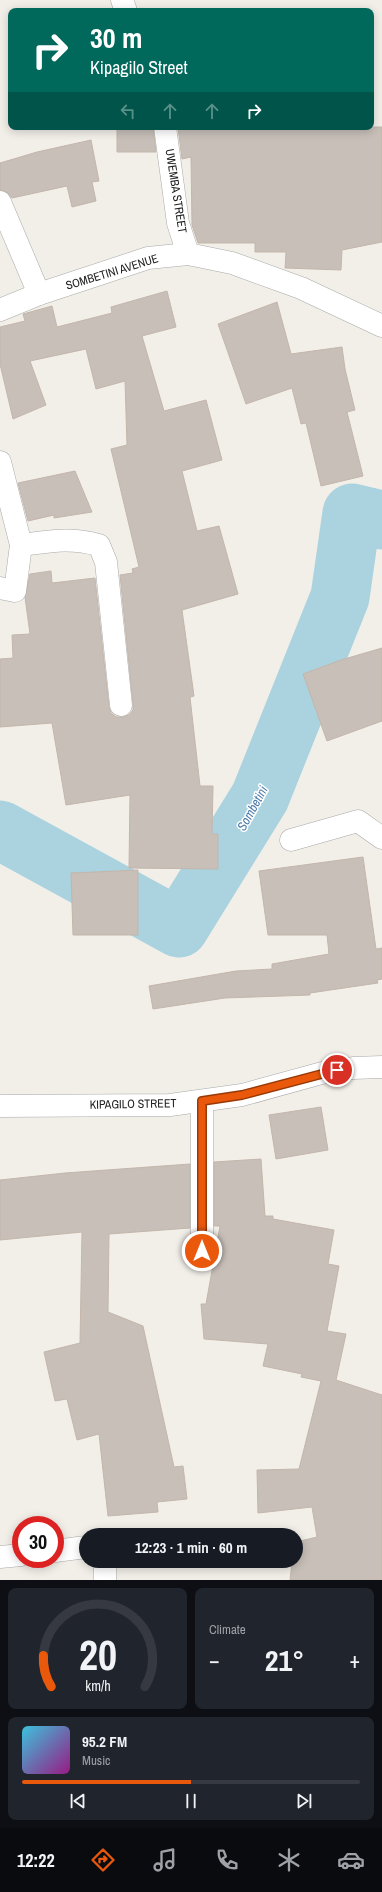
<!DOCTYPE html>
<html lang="en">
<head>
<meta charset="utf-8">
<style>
	body { margin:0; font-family:"Archivo Narrow",sans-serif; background:#20242c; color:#f1f3f6; height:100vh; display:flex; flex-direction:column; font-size:15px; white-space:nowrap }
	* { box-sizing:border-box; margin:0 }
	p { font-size:13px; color:#9ea1a6 }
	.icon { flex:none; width:22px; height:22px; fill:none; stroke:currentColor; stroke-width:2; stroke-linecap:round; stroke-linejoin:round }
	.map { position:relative; height:1580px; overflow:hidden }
	.sheet { display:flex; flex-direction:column; gap:8px; padding:8px; background:#0d0f14; flex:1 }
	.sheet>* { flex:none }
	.hud { position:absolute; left:8px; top:8px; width:366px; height:122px; border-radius:8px; box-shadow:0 2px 10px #0003; background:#00695c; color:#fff; overflow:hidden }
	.speed { position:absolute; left:12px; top:1516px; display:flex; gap:8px; font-size:20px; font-weight:700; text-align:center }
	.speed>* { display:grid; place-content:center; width:52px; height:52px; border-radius:50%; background:#171b24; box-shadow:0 2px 10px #0003; line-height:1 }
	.speed .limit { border:6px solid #d22; background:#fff; color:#111 }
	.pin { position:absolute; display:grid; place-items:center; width:34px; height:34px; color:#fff; margin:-17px; border:2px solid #fff; border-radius:50%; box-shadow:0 1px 4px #0007 }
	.me { position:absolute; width:44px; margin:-22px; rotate:0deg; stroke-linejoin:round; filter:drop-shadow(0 0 3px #0008) }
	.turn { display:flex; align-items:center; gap:14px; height:84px; padding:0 16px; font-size:18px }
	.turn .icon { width:52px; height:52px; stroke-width:2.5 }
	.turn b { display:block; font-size:28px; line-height:34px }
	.lanes { display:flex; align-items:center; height:38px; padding:0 16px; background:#0003; justify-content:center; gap:20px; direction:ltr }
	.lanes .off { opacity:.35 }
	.big { font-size:30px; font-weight:700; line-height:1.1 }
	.sheet .widget { flex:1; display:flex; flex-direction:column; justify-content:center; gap:6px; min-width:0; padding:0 14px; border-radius:8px; background:#20242c }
	.sheet .dial { align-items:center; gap:0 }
	.dial svg { height:104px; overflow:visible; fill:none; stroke:#363941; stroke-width:7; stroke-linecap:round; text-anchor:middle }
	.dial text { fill:#f1f3f6; stroke:none }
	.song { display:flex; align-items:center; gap:12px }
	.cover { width:48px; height:48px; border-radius:6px; background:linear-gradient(135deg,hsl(190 70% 55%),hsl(310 70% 35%)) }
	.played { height:4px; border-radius:2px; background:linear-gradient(90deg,#ea580c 50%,#363941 50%) }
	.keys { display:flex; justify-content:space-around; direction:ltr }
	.heat { display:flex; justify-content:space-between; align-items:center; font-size:22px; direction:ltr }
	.sheet .tiles { flex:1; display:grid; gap:8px; grid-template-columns:1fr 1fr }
	.widget:last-child { grid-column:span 2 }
	.trip { position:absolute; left:79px; top:1528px; width:224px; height:40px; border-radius:20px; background:#171b24; box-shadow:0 2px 10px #0003; font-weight:700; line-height:40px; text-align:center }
	.dock { display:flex; height:64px; justify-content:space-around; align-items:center; background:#090b0e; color:#9ea1a6 }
	.dock .icon { width:28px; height:28px }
	.dock .active { color:#ea580c }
	.dock b { font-size:18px; color:#f1f3f6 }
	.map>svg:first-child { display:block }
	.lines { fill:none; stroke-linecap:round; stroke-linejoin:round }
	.river { stroke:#aad3df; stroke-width:59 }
	.building { fill:#c7bfb8; stroke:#c4b6ab }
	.street-casing { stroke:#a9a9a9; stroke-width:23 }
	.street { stroke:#fff; stroke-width:22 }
	.route-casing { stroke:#983908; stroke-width:10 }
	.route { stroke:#ea580c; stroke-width:7 }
	.labels { text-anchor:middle; stroke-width:3; stroke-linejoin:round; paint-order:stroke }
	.street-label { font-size:12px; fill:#222; stroke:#fff }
	.water-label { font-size:13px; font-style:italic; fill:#4a7aab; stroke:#fff }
</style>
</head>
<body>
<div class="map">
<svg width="382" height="1580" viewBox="0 0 382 1580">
	<rect width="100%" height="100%" fill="#f2efe9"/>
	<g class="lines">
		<polyline class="river" points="0,830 179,928 260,797 340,597 352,513 382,520"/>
	</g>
	<g class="building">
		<polygon points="117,127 153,127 156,152 117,152"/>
		<polygon points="178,127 382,127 382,242 342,250 341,270 285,268 286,252 255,252 255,243 198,243 192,225 191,157 182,159"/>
		<polygon points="91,140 99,181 92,182 96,201 72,207 67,186 12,198 7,192 0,190 0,163 37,152"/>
		<polygon points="167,291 176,327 142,336 164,411 206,400 222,460 182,471 197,531 219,526 238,594 182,610 194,696 190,697 200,786 213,786 212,834 218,834 218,869 129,868 130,795 66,805 52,723 0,727 0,659 13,658 12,635 30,634 25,597 30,574 51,571 52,583 95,578 109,707 111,713 116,717 123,717 129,715 133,710 133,704 120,575 133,573 132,569 139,567 111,449 127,445 125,381 96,389 86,349 30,361 46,405 13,419 0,364 0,327 25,321 23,314 52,306 57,327 112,313 111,307"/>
		<polygon points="277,302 291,354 342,347 345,369 355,410 347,412 363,476 321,486 306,423 301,424 292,388 246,404 218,324"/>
		<polygon points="75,471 92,512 54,518 54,515 28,521 18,483"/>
		<polygon points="382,648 382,721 327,741 303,674 341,660"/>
		<polygon points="363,857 376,949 382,948 382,979 377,980 378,983 310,993 310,995 225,998 153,1009 149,986 236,971 272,969 272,964 329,954 327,935 268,935 259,871"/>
		<polygon points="138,870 138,935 73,935 71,873"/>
		<polygon points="321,1107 328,1150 276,1159 269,1115"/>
		<polygon points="261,1159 265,1216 273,1216 273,1219 334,1230 328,1264 339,1266 327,1331 346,1334 336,1380 382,1395 382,1580 290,1580 292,1561 296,1561 296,1542 317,1537 312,1507 258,1513 257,1470 299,1469 321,1381 301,1377 302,1374 263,1366 268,1344 204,1339 201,1304 206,1304 220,1226 214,1226 214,1162"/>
		<polygon points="190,1164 190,1228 109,1234 108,1312 143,1326 174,1467 183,1466 187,1499 157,1502 158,1512 108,1516 99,1434 77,1440 67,1399 55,1401 44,1352 80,1343 82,1232 0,1240 0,1180 65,1173"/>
	</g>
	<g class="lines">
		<g class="street-casing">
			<g id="street">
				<polyline points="122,0 126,11"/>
				<polyline points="165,127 178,223 188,254"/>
				<polyline points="0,202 39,294"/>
				<polyline points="0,310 39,294 148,258 188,254 232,263 301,288 382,326"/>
				<polyline points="0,462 21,545 15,591 0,588"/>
				<path d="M21,545c30,-4 49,-8 78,0l7,17 15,143"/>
				<polyline points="291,840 358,821 382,838"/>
				<polyline points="0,1106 170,1105 242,1095 322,1073 353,1068 382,1067"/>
				<polyline points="202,1251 202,1101"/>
				<polyline points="55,1551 86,1547"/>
				<polyline points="0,1557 21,1555"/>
				<polyline points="105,1561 105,1580"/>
			</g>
		</g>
		<use href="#street" class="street"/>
	</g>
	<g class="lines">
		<g class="route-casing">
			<polyline id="route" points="202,1251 202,1101 242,1095 337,1070"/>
		</g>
		<use href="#route" class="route"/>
	</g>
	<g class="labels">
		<g class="street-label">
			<text transform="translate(176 191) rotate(81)" y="4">UWEMBA STREET</text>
			<text transform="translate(112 272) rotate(-17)" y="4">SOMBETINI AVENUE</text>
			<text transform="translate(133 1104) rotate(-1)" y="4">KIPAGILO STREET</text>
		</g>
		<g class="water-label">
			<text transform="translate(252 808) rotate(-61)" y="5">Sombetini</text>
		</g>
	</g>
</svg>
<div class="speed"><div class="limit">30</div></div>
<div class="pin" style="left:337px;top:1070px;background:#d93025"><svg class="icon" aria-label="arrive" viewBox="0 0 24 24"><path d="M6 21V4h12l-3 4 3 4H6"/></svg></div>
<svg class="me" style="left:202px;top:1251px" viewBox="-20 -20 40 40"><circle r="17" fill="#ea580c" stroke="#fff" stroke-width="3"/><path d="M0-11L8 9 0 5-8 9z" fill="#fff"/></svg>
<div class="trip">12:23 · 1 min · 60 m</div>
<div class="hud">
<div class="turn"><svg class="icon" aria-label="right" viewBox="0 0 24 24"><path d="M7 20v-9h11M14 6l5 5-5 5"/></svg><div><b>30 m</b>Kipagilo Street</div></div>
<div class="lanes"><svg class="icon off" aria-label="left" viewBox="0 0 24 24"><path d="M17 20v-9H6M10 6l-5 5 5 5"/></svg><svg class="icon off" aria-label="ahead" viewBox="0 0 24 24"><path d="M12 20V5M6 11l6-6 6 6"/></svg><svg class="icon off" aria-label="ahead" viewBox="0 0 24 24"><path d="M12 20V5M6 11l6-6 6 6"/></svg><svg class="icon" aria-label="right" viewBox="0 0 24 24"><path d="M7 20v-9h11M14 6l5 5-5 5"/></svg></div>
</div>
</div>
<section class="sheet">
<div class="tiles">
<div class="widget dial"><svg viewBox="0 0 100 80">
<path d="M14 69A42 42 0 1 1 86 69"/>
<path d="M14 69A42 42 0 0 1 8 45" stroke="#ea580c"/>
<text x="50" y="56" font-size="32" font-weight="700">20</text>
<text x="50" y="72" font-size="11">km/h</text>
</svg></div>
<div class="widget"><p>Climate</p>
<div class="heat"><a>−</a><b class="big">21°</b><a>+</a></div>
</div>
<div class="widget">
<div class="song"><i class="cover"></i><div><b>95.2 FM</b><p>Music</p></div></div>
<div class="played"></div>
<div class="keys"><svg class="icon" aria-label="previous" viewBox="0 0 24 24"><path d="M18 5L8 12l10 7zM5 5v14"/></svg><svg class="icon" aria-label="pause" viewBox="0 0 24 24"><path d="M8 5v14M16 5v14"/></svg><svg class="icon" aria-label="next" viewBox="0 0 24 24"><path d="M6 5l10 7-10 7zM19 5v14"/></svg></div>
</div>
</div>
</section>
<nav class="dock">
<b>12:22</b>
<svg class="icon active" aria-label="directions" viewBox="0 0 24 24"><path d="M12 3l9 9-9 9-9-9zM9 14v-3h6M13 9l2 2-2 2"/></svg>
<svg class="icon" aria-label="music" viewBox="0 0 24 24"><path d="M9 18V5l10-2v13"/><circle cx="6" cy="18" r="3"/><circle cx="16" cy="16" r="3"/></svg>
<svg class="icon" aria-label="phone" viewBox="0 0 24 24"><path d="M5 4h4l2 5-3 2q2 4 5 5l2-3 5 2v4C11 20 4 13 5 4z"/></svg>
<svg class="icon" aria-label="climate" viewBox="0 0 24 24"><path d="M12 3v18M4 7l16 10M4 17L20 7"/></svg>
<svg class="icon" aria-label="car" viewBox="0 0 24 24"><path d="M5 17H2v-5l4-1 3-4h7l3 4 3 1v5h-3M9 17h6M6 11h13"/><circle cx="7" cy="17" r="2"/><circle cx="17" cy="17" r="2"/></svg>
</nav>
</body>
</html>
